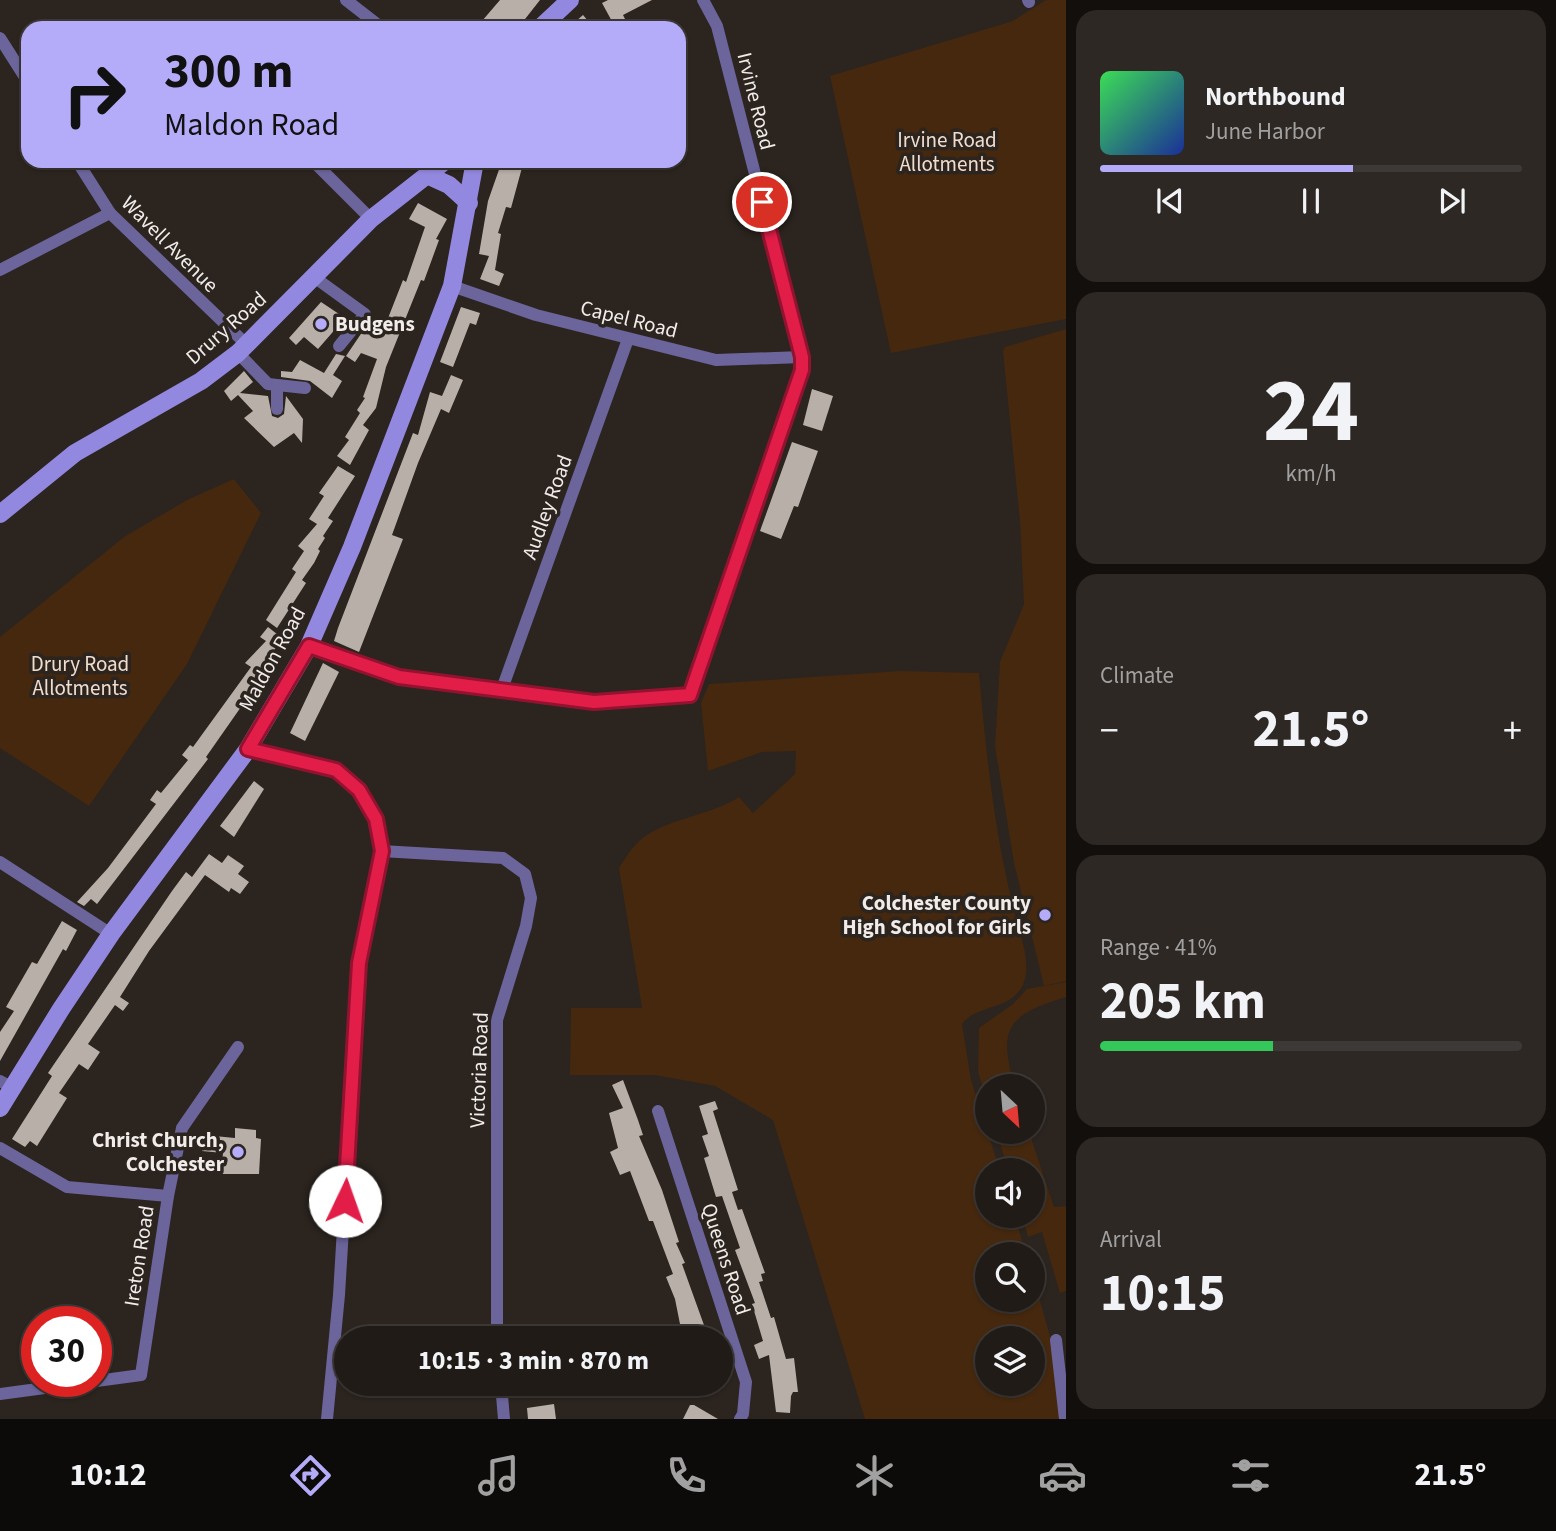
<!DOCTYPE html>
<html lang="en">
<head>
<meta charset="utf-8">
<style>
	body { margin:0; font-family:"Source Sans 3",sans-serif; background:#2d2824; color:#f1f3f6; height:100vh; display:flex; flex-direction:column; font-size:26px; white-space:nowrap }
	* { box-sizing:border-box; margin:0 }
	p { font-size:23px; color:#a2a1a1 }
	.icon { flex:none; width:38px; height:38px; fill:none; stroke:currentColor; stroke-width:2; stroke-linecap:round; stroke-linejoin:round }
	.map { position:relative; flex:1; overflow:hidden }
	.drawer { display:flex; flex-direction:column; gap:10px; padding:10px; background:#120f0d; width:490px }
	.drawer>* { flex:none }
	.top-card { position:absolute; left:21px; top:21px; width:665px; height:147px; border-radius:21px; box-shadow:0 2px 5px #0004,0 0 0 2px #3d3936; background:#b4acf9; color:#111; overflow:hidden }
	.needle { width:46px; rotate:154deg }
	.controls { position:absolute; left:975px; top:1074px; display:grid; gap:14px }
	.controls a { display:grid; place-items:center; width:70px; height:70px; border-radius:50%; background:#201b17; box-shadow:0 2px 5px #0004,0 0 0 2px #3d3936; font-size:35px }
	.speed { position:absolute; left:21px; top:1306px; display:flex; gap:14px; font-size:35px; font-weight:700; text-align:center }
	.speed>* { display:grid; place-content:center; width:91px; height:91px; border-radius:50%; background:#201b17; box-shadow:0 2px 5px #0004,0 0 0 2px #3d3936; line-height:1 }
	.speed .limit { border:10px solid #d22; background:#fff; color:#111 }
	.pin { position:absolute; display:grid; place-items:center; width:60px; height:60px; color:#fff; margin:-30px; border:4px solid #fff; border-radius:50%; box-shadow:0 2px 7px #0007 }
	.me { position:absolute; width:77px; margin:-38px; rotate:3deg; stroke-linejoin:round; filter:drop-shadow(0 0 5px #0008) }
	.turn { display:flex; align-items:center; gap:24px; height:147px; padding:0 28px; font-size:32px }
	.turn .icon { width:91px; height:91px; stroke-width:2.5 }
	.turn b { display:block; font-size:49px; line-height:60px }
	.big { font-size:52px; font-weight:700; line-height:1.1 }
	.drawer .widget { flex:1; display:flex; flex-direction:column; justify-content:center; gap:10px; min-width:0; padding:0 24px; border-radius:21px; background:#2d2824 }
	.drawer .dial { align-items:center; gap:0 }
	.dial b { font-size:91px; line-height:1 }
	.song { display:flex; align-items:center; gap:21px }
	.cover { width:84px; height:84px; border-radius:10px; background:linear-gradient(135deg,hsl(130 70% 55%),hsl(230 70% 35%)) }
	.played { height:7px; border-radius:4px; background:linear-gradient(90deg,#b4acf9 60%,#3d3936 60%) }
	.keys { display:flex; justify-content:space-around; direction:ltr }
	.heat { display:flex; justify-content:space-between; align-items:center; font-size:38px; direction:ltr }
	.charge { height:10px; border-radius:5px; background:linear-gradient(90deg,#34c759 41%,#3d3936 0) }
	.trip { position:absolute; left:334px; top:1326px; width:399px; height:70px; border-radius:35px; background:#201b17; box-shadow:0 2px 5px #0004,0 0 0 2px #3d3936; font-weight:700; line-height:70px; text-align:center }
	.tab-bar { display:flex; height:112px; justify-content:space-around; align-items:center; background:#0d0b09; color:#a2a1a1 }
	.tab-bar .icon { width:49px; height:49px }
	.tab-bar .selected { color:#b4acf9 }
	.tab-bar b { font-size:32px; color:#f1f3f6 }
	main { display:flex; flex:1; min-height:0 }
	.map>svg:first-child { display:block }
	.green { fill:#45280e; fill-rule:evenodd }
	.building { fill:#b8afa8 }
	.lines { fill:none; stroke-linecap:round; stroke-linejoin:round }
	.minor { stroke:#6b659c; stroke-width:12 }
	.secondary { stroke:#9388e0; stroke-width:18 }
	.route-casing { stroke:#92132f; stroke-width:18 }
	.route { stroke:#e11d48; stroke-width:12 }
	.poi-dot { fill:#b4acf9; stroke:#2b241f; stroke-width:2.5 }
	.labels { text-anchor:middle; stroke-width:7; stroke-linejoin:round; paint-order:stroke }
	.street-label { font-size:21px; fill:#f1ece9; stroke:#2b241f }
	.park-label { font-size:21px; fill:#f2ddcd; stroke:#2b241f }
	.poi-label { font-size:21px; font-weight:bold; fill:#f1ece9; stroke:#2b241f; text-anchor:end }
</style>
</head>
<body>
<main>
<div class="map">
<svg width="1066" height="1419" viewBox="0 0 1066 1419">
	<rect width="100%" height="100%" fill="#2b241f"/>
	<g class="green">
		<polygon points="1046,0 1066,0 1066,319 891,353 830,76 1013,21"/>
		<polygon points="1066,329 1066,981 1044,986 1014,863 995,746 1000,662 1024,604 1020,521 1003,351 1005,347"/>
		<polygon points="234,479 261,513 187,664 89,806 0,748 0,637 124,537 187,500"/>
		<path d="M900,671l79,2c7,79 15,156 34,233 5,24 20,56 10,79 -13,26 -46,19 -61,39l9,56 29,91h-13v45h28l11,39h-39v45h45l1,-24 20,71 11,72h-199l-92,-299 -58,-34 -60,-11h-85l1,-67h71l-23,-140c7,-11 16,-26 28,-33 28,-18 64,-20 92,-38l14,16 42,-39 1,-23 -34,1 -54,19 -7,-68 8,-19zM987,1339h45v45h-45z"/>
		<path d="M1066,982v15c-58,18 -69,30 -51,90h-28v14l-9,-29 1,-44 34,-24 14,-15z"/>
		<polygon points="997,1132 1029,1132 1054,1207 1066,1206 1066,1291 1060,1293 1042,1232 1028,1237 1022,1216 1032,1216 1032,1171 1008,1171"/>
	</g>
	<g class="building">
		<polygon points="500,0 540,0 518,28 476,28"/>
		<polygon points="608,0 652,0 623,15 625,19 614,25 602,3"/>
		<polygon points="583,15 594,28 568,28"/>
		<polygon points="502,161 523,164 511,208 506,207 498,233 501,234 495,270 504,274 499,286 480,279 489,256 479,254 488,201"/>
		<polygon points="418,203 447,219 436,239 439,240 424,281 421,280 386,367 376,408 363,425 369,430 350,465 337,456 349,440 345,437 360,413 357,410 365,398 363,397 377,359 361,353 355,362 346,356 369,322 383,331 403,280 406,282 425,227 409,219"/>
		<polygon points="321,302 345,318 318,349 304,337 296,345 289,338"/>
		<polygon points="461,307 480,313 476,325 470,323 453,367 440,362"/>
		<polygon points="336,354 345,356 333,375 342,381 332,398 310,381 281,377 281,371 292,372 300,360 324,373"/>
		<polygon points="244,371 253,382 240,393 268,396 272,416 278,418 284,414 286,396 303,419 302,443 294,433 274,447 244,418 253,411 238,395 231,401 224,391"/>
		<polygon points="451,375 463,380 449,413 441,409 418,463 392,535 403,539 359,652 334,641 338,628 413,433 418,435 430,392 442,396"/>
		<polygon points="812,389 833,396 822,431 803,425"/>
		<polygon points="792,442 818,451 798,507 794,506 781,539 760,531"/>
		<polygon points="338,466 355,476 328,518 333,521 323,536 325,538 318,549 320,551 314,563 302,580 306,583 277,628 266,620 296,572 292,569 304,551 298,546 317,524 309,519 324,496 319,493"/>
		<polygon points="268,627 282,638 254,682 257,684 206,757 208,759 97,904 91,899 84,906 77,902 108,868 156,804 150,800 157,790 161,793 188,760 182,755 190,745 193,747 251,667 245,663 266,641 260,637"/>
		<polygon points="323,663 339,672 305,741 290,733"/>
		<polygon points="254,781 264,789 234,837 220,826"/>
		<polygon points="209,854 222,863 228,855 244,866 238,874 249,882 240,894 231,888 229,892 205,875 149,951 120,997 129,1003 123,1011 115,1005 88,1044 100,1052 88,1070 79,1064 59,1093 67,1098 37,1146 30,1141 25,1147 12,1139 52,1076 48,1073 172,891 186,872 192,877"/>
		<polygon points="62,921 77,930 66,951 63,949 0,1061 0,1032 14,1011 6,1007 32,962 37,964"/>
		<polygon points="623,1080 638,1120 643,1135 639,1136 662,1190 679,1242 676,1243 685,1263 682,1264 709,1339 683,1339 675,1299 666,1277 673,1274 653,1221 649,1221 630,1171 620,1175 610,1152 618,1148 609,1113 623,1108 612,1085"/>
		<polygon points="715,1101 718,1109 713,1111 738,1190 732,1192 738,1210 742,1209 765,1273 761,1274 763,1281 759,1282 771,1318 774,1317 786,1359 794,1358 798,1392 793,1392 791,1396 790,1413 776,1412 769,1355 759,1359 754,1345 763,1341 752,1304 755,1303 735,1250 740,1248 722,1196 716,1197 704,1158 709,1156 702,1136 708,1134 699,1106"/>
		<polygon points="235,1128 256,1130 256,1138 261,1139 259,1174 221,1174 223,1153 202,1151 204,1135 235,1138"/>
		<polygon points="554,1404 556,1419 528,1419 527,1408"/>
		<polygon points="690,1405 694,1405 718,1419 683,1419"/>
	</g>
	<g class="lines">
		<g class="minor">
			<polyline points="346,0 382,28"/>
			<polyline points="1028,0 1029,2"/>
			<polyline points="0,38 28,82"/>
			<polyline points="77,161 110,213 247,345"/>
			<polyline points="313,161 371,219"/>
			<polyline points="0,270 110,213"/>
			<polyline points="314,277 365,314 339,346"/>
			<polyline points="452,286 536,315 716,360 802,357"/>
			<polyline points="238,353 268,384 305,388"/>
			<polyline points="277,409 277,386"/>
			<polyline points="309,646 399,677 594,702 690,695 802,370 802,357 717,26 703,0"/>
			<polyline points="502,689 628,339"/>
			<polyline points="248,749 336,770 359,790 370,805 376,819 381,851 359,963 339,1295 327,1419"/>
			<polyline points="381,851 503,858 525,874 531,898 526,926 497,1020 497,1339"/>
			<polyline points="0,862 111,934"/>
			<polyline points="0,1081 13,1088"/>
			<polyline points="658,1111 746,1382 743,1414 740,1419"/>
			<polyline points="0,1148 67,1187 168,1196 141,1375 0,1394"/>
			<polyline points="168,1196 182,1128 238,1047"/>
			<polyline points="1056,1340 1065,1419"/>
			<polyline points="501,1384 504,1419"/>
		</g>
		<g class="secondary">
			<polyline points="540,28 570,0"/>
			<polyline points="427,175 449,185 469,203"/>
			<polyline points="0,514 75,453 201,381 238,353 371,219 445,161"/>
			<polyline points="0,1108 61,1009 111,934 248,749 309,646 352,547 452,286 475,161"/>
		</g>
	</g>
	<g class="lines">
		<g class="route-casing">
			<polyline id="route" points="345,1201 359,963 382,851 376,819 359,790 336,770 248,749 309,646 399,677 594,702 690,695 802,370 802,357 762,202"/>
		</g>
		<use href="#route" class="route"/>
	</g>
	<g class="poi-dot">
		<circle cx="321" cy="324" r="7"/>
		<circle cx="1045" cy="915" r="7"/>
		<circle cx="238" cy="1152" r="7"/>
	</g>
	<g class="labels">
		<g class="street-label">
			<text transform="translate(756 101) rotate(76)" y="7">Irvine Road</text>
			<text transform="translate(170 244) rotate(45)" y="7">Wavell Avenue</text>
			<text transform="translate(629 319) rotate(14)" y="7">Capel Road</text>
			<text transform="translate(226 328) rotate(-41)" y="7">Drury Road</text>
			<text transform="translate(547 507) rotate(-70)" y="7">Audley Road</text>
			<text transform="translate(272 659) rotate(-61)" y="7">Maldon Road</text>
			<text transform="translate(479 1070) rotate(-88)" y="7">Victoria Road</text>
			<text transform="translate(139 1256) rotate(-81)" y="7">Ireton Road</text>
			<text transform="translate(726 1259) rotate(72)" y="7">Queens Road</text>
		</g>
		<g class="park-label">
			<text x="947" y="147">Irvine Road<tspan x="947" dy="24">Allotments</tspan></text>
			<text x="80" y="671">Drury Road<tspan x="80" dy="24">Allotments</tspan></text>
		</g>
		<g class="poi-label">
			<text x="335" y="331" text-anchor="start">Budgens</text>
			<text x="1031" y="910">Colchester County<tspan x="1031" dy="24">High School for Girls</tspan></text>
			<text x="224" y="1147">Christ Church,<tspan x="224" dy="24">Colchester</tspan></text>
		</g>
	</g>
</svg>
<div class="controls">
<a><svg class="needle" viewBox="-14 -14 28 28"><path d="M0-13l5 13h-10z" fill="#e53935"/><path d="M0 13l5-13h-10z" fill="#a2a1a1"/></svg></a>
<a><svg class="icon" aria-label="sound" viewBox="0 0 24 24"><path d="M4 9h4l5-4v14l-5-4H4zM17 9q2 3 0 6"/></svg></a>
<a><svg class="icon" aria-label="search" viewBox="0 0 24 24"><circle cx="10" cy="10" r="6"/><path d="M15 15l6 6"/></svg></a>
<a><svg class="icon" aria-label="layers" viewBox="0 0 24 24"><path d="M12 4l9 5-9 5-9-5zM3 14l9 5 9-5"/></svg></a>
</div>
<div class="speed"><div class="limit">30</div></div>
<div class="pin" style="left:762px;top:202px;background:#d93025"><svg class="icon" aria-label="arrive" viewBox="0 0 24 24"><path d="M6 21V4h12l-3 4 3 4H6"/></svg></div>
<svg class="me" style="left:345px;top:1201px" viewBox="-20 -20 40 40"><circle r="19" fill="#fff"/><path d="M0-13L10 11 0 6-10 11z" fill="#e11d48"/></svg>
<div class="trip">10:15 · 3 min · 870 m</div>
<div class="top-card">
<div class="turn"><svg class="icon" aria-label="right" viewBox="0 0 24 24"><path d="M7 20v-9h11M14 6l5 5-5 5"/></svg><div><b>300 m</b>Maldon Road</div></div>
</div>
</div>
<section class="drawer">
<div class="widget">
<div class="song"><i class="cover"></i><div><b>Northbound</b><p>June Harbor</p></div></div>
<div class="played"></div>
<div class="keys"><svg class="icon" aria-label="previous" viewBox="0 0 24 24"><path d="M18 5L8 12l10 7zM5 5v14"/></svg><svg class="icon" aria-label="pause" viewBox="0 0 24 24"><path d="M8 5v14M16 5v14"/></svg><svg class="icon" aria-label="next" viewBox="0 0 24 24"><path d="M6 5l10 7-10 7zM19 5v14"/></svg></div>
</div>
<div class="widget dial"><b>24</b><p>km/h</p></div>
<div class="widget"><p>Climate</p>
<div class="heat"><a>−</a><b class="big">21.5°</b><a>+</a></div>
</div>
<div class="widget"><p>Range · 41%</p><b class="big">205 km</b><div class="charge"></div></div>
<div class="widget"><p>Arrival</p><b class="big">10:15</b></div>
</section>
</main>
<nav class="tab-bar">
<b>10:12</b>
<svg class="icon selected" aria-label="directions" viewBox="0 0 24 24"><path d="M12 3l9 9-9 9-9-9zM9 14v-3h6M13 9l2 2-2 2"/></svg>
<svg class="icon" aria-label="music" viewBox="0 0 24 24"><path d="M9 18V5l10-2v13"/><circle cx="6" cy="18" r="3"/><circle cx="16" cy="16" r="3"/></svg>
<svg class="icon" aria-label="phone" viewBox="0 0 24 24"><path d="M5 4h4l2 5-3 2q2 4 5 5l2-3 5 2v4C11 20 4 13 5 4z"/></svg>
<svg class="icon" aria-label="climate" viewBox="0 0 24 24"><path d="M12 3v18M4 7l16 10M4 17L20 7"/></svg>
<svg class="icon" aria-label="car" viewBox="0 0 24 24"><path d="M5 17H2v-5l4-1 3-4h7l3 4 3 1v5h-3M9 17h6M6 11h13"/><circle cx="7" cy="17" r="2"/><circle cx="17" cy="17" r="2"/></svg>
<svg class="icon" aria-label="filters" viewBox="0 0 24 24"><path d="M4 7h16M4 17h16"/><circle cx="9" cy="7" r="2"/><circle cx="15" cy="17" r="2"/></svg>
<b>21.5°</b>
</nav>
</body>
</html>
